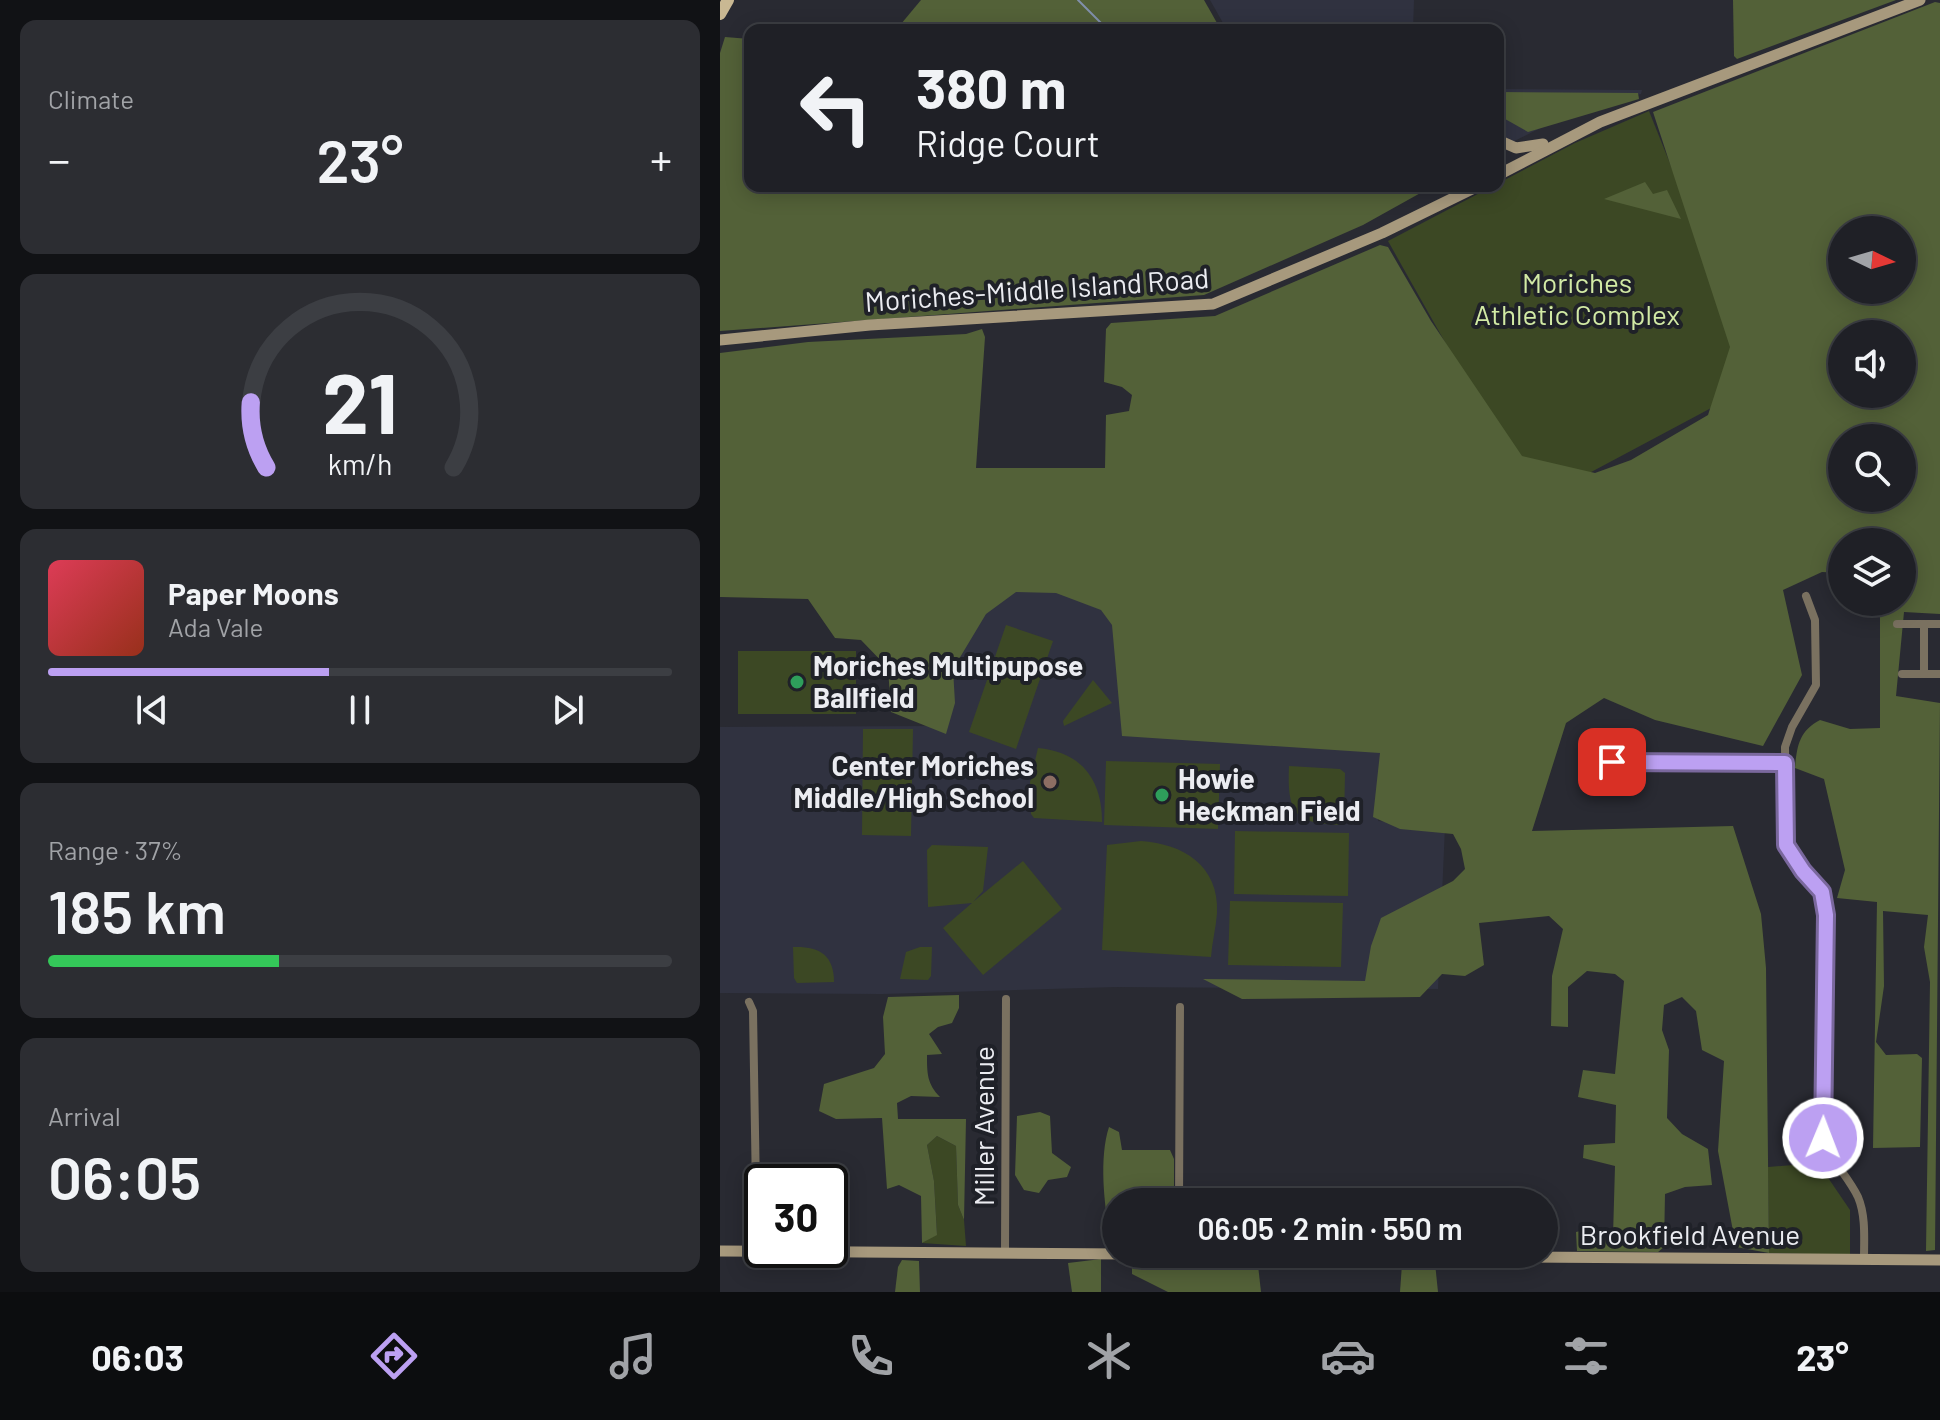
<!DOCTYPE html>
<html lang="en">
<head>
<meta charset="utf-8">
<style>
	body { margin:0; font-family:Barlow,sans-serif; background:#2c2d32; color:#f1f3f6; height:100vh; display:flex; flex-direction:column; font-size:30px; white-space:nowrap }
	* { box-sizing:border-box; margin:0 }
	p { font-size:26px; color:#a1a3a7 }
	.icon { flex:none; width:44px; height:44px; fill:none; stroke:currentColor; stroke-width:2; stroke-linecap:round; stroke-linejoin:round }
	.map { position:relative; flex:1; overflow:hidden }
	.drawer { display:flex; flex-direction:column; gap:20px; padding:20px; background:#111215; width:720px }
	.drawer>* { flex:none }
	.banner { position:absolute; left:24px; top:24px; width:760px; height:168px; border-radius:16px; box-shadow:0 4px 20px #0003,0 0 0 2px #3c3e43; background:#1f2026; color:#f1f3f6; overflow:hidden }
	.needle { width:52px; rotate:95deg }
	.buttons { position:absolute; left:1108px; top:216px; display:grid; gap:16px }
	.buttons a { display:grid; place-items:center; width:88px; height:88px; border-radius:50%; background:#1f2026; box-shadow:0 4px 20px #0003,0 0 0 2px #3c3e43; font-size:40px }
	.speed { position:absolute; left:24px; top:1164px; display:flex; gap:16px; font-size:40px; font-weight:700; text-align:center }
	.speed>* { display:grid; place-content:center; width:104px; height:104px; border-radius:50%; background:#1f2026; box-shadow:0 4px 20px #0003,0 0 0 2px #3c3e43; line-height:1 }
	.speed .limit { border:4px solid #111; border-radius:12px; background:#fff; color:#111 }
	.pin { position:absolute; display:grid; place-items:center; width:68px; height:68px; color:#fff; margin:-34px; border-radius:16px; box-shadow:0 4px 12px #0006 }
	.me { position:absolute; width:88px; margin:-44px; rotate:1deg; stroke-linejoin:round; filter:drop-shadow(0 0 6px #0008) }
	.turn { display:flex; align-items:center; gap:28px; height:168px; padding:0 40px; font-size:36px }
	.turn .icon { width:104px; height:104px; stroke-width:2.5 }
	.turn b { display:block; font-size:56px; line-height:68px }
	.big { font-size:60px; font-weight:600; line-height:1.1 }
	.drawer .widget { flex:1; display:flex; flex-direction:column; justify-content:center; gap:12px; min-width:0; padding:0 28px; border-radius:16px; background:#2c2d32 }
	.drawer .dial { align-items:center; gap:0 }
	.dial svg { height:208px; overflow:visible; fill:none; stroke:#3c3e43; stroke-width:7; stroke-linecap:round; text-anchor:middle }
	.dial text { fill:#f1f3f6; stroke:none }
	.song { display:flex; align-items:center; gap:24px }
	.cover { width:96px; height:96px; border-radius:12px; background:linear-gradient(135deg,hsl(350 70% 55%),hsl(10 70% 35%)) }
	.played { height:8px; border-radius:4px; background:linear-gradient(90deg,#bca0f2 45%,#3c3e43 45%) }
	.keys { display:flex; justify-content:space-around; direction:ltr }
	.heat { display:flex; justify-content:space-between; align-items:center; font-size:44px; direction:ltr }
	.charge { height:12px; border-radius:6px; background:linear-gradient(90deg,#34c759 37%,#3c3e43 0) }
	.trip { position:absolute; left:382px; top:1188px; width:456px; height:80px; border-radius:40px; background:#1f2026; box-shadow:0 4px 20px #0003,0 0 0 2px #3c3e43; font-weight:600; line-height:80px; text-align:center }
	.tabs { display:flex; height:128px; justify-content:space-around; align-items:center; background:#0c0d0f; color:#a1a3a7 }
	.tabs .icon { width:56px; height:56px }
	.tabs .on { color:#bca0f2 }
	.tabs b { font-size:36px; color:#f1f3f6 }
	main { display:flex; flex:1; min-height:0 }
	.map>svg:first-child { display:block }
	.built { fill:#303240 }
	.green { fill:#3c4824 }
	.forest { fill:#536138; fill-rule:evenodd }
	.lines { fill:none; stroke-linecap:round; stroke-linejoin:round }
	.stream { stroke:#8190ab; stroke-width:2 }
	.street { stroke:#7a7160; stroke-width:8 }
	.secondary { stroke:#a7997d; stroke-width:11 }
	.primary { stroke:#c9b893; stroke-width:12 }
	.route-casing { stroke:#7a689d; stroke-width:20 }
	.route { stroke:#bca0f2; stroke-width:14 }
	.leisure-dot { fill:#2e9e5b; stroke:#1f2128; stroke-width:3 }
	.education-dot { fill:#8d6e63; stroke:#1f2128; stroke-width:3 }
	.labels { text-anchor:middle; stroke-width:8; stroke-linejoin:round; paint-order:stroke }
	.park-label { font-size:28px; fill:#d2eaa5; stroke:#1f2128 }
	.street-label { font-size:28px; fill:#ebecf1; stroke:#1f2128 }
	.poi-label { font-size:28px; font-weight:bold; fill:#ebecf1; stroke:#1f2128; text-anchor:start }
</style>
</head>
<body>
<main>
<section class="drawer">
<div class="widget"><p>Climate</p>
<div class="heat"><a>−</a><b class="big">23°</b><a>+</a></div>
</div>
<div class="widget dial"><svg viewBox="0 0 100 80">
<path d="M14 69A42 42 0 1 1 86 69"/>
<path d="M14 69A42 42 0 0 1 8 44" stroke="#bca0f2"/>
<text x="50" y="56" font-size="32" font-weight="700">21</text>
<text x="50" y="72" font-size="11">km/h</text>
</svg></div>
<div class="widget">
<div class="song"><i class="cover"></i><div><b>Paper Moons</b><p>Ada Vale</p></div></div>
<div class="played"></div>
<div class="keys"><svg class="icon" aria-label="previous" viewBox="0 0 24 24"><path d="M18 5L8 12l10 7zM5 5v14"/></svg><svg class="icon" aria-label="pause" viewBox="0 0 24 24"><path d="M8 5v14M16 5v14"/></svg><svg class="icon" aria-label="next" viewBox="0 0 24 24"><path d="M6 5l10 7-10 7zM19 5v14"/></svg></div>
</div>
<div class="widget"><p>Range · 37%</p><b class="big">185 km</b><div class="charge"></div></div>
<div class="widget"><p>Arrival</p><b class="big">06:05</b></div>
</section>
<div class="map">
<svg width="1220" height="1292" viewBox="0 0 1220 1292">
	<rect width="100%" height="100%" fill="#292a32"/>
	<g class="built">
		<polygon points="490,0 694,0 693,30 507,30"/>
		<polygon points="778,89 922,90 921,94 867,105 778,149"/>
		<polygon points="254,587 403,591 661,743 658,821 725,826 718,989 396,987 162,994 0,993 0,727 219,726"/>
	</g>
	<g class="green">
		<polygon points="929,111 1038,383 815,502 668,241 855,143"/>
		<polygon points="286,625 333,641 296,749 249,732"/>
		<rect x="18" y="651" width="118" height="63"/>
		<polygon points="373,680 392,703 344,726 343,721"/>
		<polygon points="143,729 193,729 191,836 142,835"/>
		<path d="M318,748c43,4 64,31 64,74l-68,-4 -3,-4 -1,-32z"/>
		<polygon points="386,761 500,764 498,829 384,825"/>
		<path d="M569,766l51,3 5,4 -1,52c-49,-1 -57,-10 -55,-59z"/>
		<polygon points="515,831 629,833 628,896 514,894"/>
		<path d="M421,841c42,3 78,24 76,72 -1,15 -5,29 -6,44l-109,-7 5,-105z"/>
		<polygon points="212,845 268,847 263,891 253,902 303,861 342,909 263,975 223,928 252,903 208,907 207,850"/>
		<polygon points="510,901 623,903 621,967 508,965"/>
		<path d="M73,947c25,-1 41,7 41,35l-37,1 -3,-5z"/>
		<polygon points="200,947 212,947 211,976 208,980 180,979 186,952"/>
		<polygon points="217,1136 236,1146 238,1205 244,1220 246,1246 202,1243 217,1234 214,1181 207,1145"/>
		<polygon points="1098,1163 1130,1210 1130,1255 1049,1253 1048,1167"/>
	</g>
	<g class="forest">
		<polygon points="201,0 484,0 501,30 176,30"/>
		<polygon points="1013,0 1176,0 1017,59 1014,56"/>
		<path d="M1215,2l5,1v611l-36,-2 -8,84 44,7 -5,547 -9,1 4,-269 -6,-35 4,-32 -45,-4 1,75 -8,56 10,13 31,-1 5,4 -2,89 -47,1 4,-246 -40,-4 8,-28 -21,-91 -29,-11c2,-22 4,-37 25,-48l30,9 30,-1v-126h22v-60h-60v31l-20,-1 -39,18 19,85 -39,71 -108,-26 -51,-22 -38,25 -34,108 201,-5 28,88 5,54 3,285 -33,-6 -18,-96 6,-90 -22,-11 -6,-39 -14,-14 -18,8 -2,25 7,20 -2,68 15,16 26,15 4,36 -27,2 -20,7 -1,53 -6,5 -81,-1 -1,-19 9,-2 28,6 2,-70 -32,-8 1,-13 31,-2 1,-38 -38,-8 5,-27 32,4 9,-93 -9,-7 -28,-3 -19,16v40l-17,-1 1,-50 11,-47 -14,-13 -70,7 5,42 -19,11 -23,-2 -22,23 -178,2 -39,-20 162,2 6,-35 10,-28 72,-37 12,-12 -4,-20 -8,-15 -53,-5 -27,-12 7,-64 -258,-17 -10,-111 -11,-15 -45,-17 -40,-1 -30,22 -33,55 2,34 -9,31 -55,-22 -3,-44 -27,-28 -26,-2 -27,-39 -88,-2v-244l88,-11 158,-8 16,-5 3,8 -9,131h129l1,-53 23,-4 3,-16 -10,-8 -18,-5 2,-53 5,-6 104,-7 165,-71 8,2 43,74 91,135 73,17 36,-13 77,-45 22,-68 -77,-235zM1122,230h60v60h-60zM1122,334h60v60h-60zM1122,438h60v60h-60z"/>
		<polygon points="5,37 30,39 30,186 713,186 643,225 484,295 0,331 0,53"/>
		<polygon points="778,92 918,93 919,99 808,132 778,115"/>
		<polygon points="925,182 933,194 947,190 961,219 884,199"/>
		<path d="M239,995v13l-7,15 -14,4 -9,7 13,20 -15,1c0,18 0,29 13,42l-29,-1 -14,7 1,16h68l-2,101 -6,-15 -2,-59 -19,-10 -10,9 7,36 3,54 -15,8 -1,-47 -22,-11 -12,4 -5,-71 -46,1 -17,-8 5,-27 50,-16 11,-14 -2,-37 5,-20z"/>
		<polygon points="320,1112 330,1116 332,1153 351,1167 347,1177 328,1180 319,1193 304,1190 295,1175 297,1116"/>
		<path d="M389,1127l10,5 3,18h48l4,9v43h-58v35l-6,-1c-6,-32 -11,-79 -1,-109z"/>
		<polygon points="381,1259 381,1292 352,1292 348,1263"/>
		<polygon points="182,1260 199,1261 200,1292 175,1292 178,1267"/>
		<polygon points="535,1261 538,1265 541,1292 448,1292 412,1274 412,1266 423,1264"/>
		<polygon points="687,1262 715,1263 718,1292 680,1292 682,1264"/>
	</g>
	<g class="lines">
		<polyline class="stream" points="358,0 388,30"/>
		<g class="street">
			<path d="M1086,596l9,24 1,65 -24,42 -7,20 1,98 36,47 4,23 -3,223c7,22 25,38 35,59 8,19 6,42 6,62"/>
			<polyline points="1177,624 1220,624"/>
			<polyline points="1182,674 1220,674"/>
			<polyline points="1204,674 1204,624"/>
			<polyline points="892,762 1065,763"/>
			<polyline points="29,1002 33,1011 37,1251"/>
			<polyline points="459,1202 460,1007"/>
			<polyline points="285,1254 286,999"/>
		</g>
		<g class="secondary">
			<polyline points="778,140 796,148 823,144"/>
			<polyline points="778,175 880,122 1200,0"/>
			<polyline points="0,340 150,325 493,304 662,233 758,186"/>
			<polyline points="0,1251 1220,1260"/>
		</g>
		<polyline class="primary" points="0,14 8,0"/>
	</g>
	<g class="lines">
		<g class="route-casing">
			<polyline id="route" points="892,762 1065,763 1066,845 1083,871 1102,892 1106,915 1103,1138"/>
		</g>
		<use href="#route" class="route"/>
	</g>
	<g class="leisure-dot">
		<circle cx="77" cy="682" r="8"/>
		<circle cx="442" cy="795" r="8"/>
	</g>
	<circle class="education-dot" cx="330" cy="782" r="8"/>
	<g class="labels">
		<g class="park-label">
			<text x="857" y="293">Moriches<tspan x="857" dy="32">Athletic Complex</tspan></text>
		</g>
		<g class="street-label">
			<text transform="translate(317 290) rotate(-4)" y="10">Moriches-Middle Island Road</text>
			<text transform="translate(264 1126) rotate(-90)" y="10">Miller Avenue</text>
			<text x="970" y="1245">Brookfield Avenue</text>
		</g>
		<g class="poi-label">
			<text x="93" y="676">Moriches Multipupose<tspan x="93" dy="32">Ballfield</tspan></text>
			<text x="314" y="776" text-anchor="end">Center Moriches<tspan x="314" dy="32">Middle/High School</tspan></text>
			<text x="458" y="789">Howie<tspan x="458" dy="32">Heckman Field</tspan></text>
		</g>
	</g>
</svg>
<div class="buttons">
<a><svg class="needle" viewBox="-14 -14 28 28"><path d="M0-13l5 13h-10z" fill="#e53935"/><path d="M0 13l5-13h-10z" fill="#a1a3a7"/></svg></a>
<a><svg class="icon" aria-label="sound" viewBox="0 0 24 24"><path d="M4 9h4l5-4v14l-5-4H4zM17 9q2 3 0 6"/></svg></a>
<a><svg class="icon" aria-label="search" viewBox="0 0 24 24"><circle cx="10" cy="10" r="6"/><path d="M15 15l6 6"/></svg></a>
<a><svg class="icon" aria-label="layers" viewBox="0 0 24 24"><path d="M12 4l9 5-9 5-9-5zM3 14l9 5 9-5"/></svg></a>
</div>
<div class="speed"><div class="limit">30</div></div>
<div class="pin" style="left:892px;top:762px;background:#d93025"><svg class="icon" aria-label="arrive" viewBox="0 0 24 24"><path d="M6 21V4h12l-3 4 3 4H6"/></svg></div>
<svg class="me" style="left:1103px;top:1138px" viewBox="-20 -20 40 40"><circle r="17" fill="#bca0f2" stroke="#fff" stroke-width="3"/><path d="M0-11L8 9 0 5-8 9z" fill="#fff"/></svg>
<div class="trip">06:05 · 2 min · 550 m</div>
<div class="banner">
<div class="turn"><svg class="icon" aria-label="left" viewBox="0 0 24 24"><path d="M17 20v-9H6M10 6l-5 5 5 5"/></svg><div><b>380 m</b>Ridge Court</div></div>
</div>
</div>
</main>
<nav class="tabs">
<b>06:03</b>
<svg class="icon on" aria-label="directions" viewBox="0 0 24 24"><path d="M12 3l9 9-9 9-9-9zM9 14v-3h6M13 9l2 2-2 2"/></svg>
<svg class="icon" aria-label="music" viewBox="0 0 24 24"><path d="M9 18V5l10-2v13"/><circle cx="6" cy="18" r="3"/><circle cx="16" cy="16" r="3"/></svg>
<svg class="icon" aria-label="phone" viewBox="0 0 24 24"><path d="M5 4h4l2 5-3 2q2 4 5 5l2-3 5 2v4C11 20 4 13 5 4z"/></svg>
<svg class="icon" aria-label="climate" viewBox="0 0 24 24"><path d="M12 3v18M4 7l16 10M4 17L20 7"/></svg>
<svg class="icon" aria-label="car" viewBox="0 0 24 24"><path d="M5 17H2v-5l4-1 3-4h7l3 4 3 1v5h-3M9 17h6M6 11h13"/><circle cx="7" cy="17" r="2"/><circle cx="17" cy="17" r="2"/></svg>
<svg class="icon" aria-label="filters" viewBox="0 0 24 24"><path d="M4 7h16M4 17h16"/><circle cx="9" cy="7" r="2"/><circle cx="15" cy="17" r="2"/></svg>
<b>23°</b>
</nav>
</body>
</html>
